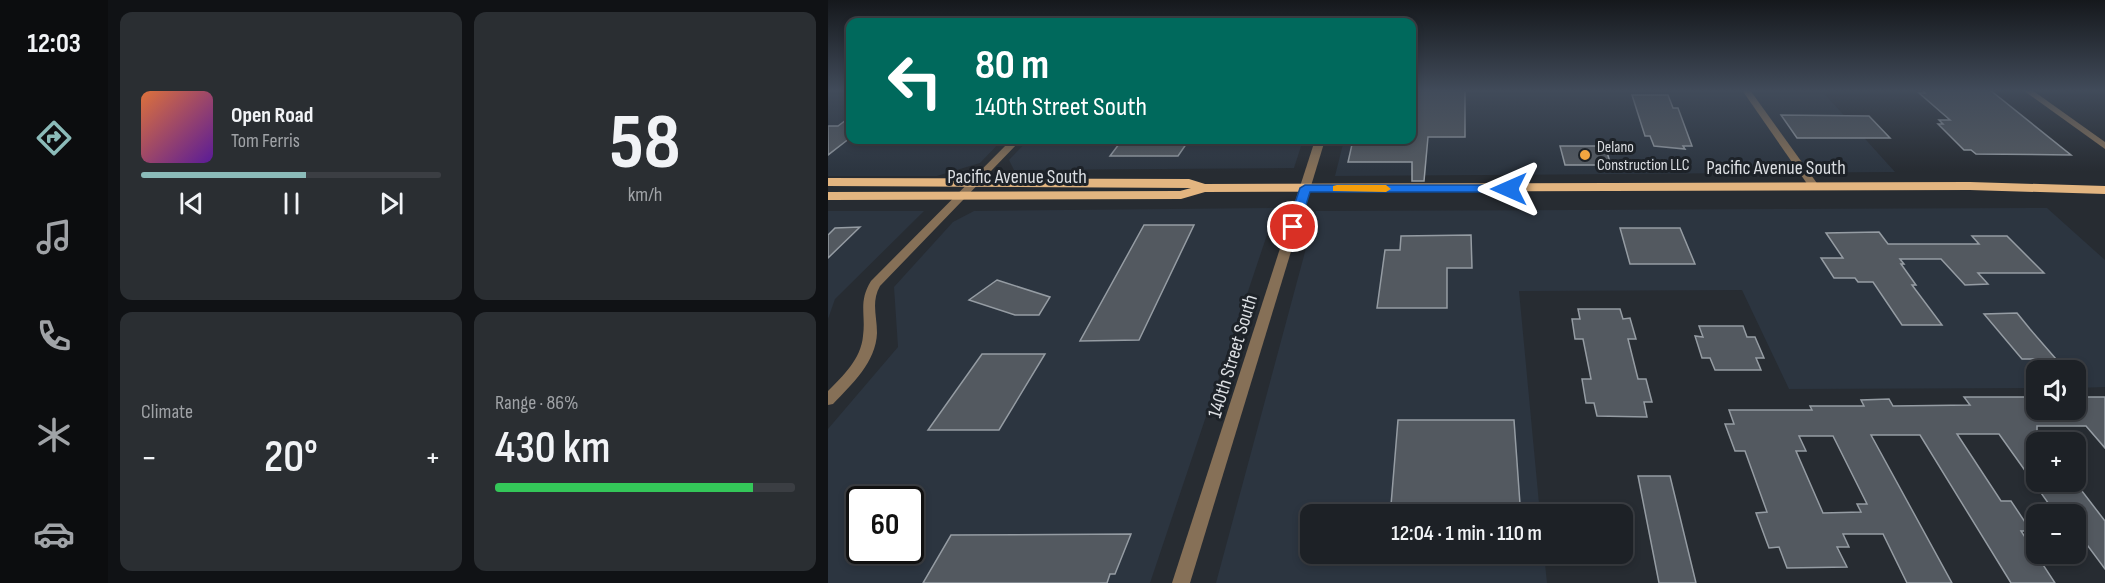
<!DOCTYPE html>
<html lang="en">
<head>
<meta charset="utf-8">
<style>
	body { margin:0; font-family:"Sofia Sans Condensed",sans-serif; background:#2a2e32; color:#f1f3f6; height:100vh; display:flex; flex-direction:column; font-size:22px; white-space:nowrap }
	* { box-sizing:border-box; margin:0 }
	p { font-size:20px; color:#a0a3a7 }
	.icon { flex:none; width:33px; height:33px; fill:none; stroke:currentColor; stroke-width:2; stroke-linecap:round; stroke-linejoin:round }
	.map { position:relative; flex:1; overflow:hidden }
	.details { display:flex; flex-direction:column; gap:12px; padding:12px; background:#101215; width:720px }
	.details>* { flex:none }
	.guide { position:absolute; left:18px; top:18px; width:570px; height:126px; border-radius:12px; box-shadow:0 3px 9px #0003,0 0 0 2px #3b3e43; background:#00695c; color:#fff; overflow:hidden }
	.controls { position:absolute; left:1198px; top:360px; display:grid; gap:12px }
	.controls a { display:grid; place-items:center; width:60px; height:60px; border-radius:12px; background:#1d2126; box-shadow:0 3px 9px #0003,0 0 0 2px #3b3e43; font-size:30px }
	.speed { position:absolute; left:18px; top:486px; display:flex; gap:12px; font-size:30px; font-weight:700; text-align:center }
	.speed>* { display:grid; place-content:center; width:78px; height:78px; border-radius:50%; background:#1d2126; box-shadow:0 3px 9px #0003,0 0 0 2px #3b3e43; line-height:1 }
	.speed .limit { border:3px solid #111; border-radius:9px; background:#fff; color:#111 }
	.pin { position:absolute; display:grid; place-items:center; width:51px; height:51px; color:#fff; margin:-26px; border:3px solid #fff; border-radius:50%; box-shadow:0 2px 6px #0007 }
	.me { position:absolute; width:66px; margin:-33px; rotate:270deg; stroke-linejoin:round; filter:drop-shadow(0 0 4px #0008) }
	.turn { display:flex; align-items:center; gap:21px; height:126px; padding:0 30px; font-size:27px }
	.turn .icon { width:78px; height:78px; stroke-width:2.5 }
	.turn b { display:block; font-size:42px; line-height:51px }
	.big { font-size:45px; font-weight:600; line-height:1.1 }
	.details .tile { flex:1; display:flex; flex-direction:column; justify-content:center; gap:9px; min-width:0; padding:0 21px; border-radius:12px; background:#2a2e32 }
	.details .dial { align-items:center; gap:0 }
	.dial b { font-size:78px; line-height:1 }
	.song { display:flex; align-items:center; gap:18px }
	.cover { width:72px; height:72px; border-radius:9px; background:linear-gradient(135deg,hsl(20 70% 55%),hsl(270 70% 35%)) }
	.played { height:6px; border-radius:3px; background:linear-gradient(90deg,#8bbbb9 55%,#3b3e43 55%) }
	.keys { display:flex; justify-content:space-around; direction:ltr }
	.heat { display:flex; justify-content:space-between; align-items:center; font-size:33px; direction:ltr }
	.charge { height:9px; border-radius:4px; background:linear-gradient(90deg,#34c759 86%,#3b3e43 0) }
	.details .tiles { flex:1; display:grid; gap:12px; grid-template-columns:repeat(2,1fr) }
	.trip { position:absolute; left:472px; top:504px; width:333px; height:60px; border-radius:12px; background:#1d2126; box-shadow:0 3px 9px #0003,0 0 0 2px #3b3e43; font-weight:600; line-height:60px; text-align:center }
	main { display:flex; flex:1; min-height:0 }
	.tab-bar { display:flex; flex-direction:column; width:108px; justify-content:space-around; align-items:center; background:#0c0d0f; color:#a0a3a7 }
	.tab-bar .icon { width:42px; height:42px }
	.tab-bar .on { color:#8bbbb9 }
	.tab-bar b { font-size:27px; color:#f1f3f6 }
	.map>svg:first-child { display:block }
	.built { fill:#2c3540; fill-rule:evenodd }
	.building { fill:#535960; stroke:#959ca3; stroke-width:1.5; fill-rule:evenodd }
	.lines { fill:none; stroke-linecap:round; stroke-linejoin:round }
	.minor { fill:#867057; fill-rule:evenodd }
	.tertiary { fill:#867057; fill-rule:evenodd }
	.primary { fill:#e3b580; fill-rule:evenodd }
	.route { fill:#1a73e8; stroke:#114b97; stroke-width:1.5 }
	.slow { fill:#f59e0b }
	.poi-dot { fill:#f1a540; stroke:#1d2228; stroke-width:2 }
	.labels { text-anchor:middle; stroke-width:6; stroke-linejoin:round; paint-order:stroke }
	.far-poi-label { font-size:16px; fill:#dbdee2; stroke:#1d2228; text-anchor:start }
	.street-label { font-size:20px; fill:#dbdee2; stroke:#1d2228 }
</style>
</head>
<body>
<main>
<nav class="tab-bar">
<b>12:03</b>
<svg class="icon on" aria-label="directions" viewBox="0 0 24 24"><path d="M12 3l9 9-9 9-9-9zM9 14v-3h6M13 9l2 2-2 2"/></svg>
<svg class="icon" aria-label="music" viewBox="0 0 24 24"><path d="M9 18V5l10-2v13"/><circle cx="6" cy="18" r="3"/><circle cx="16" cy="16" r="3"/></svg>
<svg class="icon" aria-label="phone" viewBox="0 0 24 24"><path d="M5 4h4l2 5-3 2q2 4 5 5l2-3 5 2v4C11 20 4 13 5 4z"/></svg>
<svg class="icon" aria-label="climate" viewBox="0 0 24 24"><path d="M12 3v18M4 7l16 10M4 17L20 7"/></svg>
<svg class="icon" aria-label="car" viewBox="0 0 24 24"><path d="M5 17H2v-5l4-1 3-4h7l3 4 3 1v5h-3M9 17h6M6 11h13"/><circle cx="7" cy="17" r="2"/><circle cx="17" cy="17" r="2"/></svg>
</nav>
<section class="details">
<div class="tiles">
<div class="tile">
<div class="song"><i class="cover"></i><div><b>Open Road</b><p>Tom Ferris</p></div></div>
<div class="played"></div>
<div class="keys"><svg class="icon" aria-label="previous" viewBox="0 0 24 24"><path d="M18 5L8 12l10 7zM5 5v14"/></svg><svg class="icon" aria-label="pause" viewBox="0 0 24 24"><path d="M8 5v14M16 5v14"/></svg><svg class="icon" aria-label="next" viewBox="0 0 24 24"><path d="M6 5l10 7-10 7zM19 5v14"/></svg></div>
</div>
<div class="tile dial"><b>58</b><p>km/h</p></div>
<div class="tile"><p>Climate</p>
<div class="heat"><a>−</a><b class="big">20°</b><a>+</a></div>
</div>
<div class="tile"><p>Range · 86%</p><b class="big">430 km</b><div class="charge"></div></div>
</div>
</section>
<div class="map">
<svg width="1277" height="583" viewBox="0 0 1277 583">
	<rect width="100%" height="100%" fill="#272c32"/>
	<g class="built">
		<polygon points="0,90 22,90 22,140 174,140 152,163 109,176 0,176"/>
		<polygon points="584,90 993,90 1067,172 507,176 516,140 584,140"/>
		<polygon points="200,140 475,140 466,168 186,170 181,160"/>
		<path d="M448,208l-126,375h-322v-154l70,-82 -4,-60 59,-65 21,-11zM32,500h50v50h-50z"/>
		<polygon points="1219,208 1277,260 1277,387 1248,388 1248,370 1209,370 1209,388 961,389 914,290 691,291 712,514 483,514 483,554 716,554 719,583 388,583 488,211"/>
		<polygon points="0,211 96,211 7,299 0,319"/>
	</g>
	<g class="building">
		<polygon points="584,90 637,90 637,137 600,137 596,181 584,181 584,162 520,162 525,140 584,140"/>
		<polygon points="1094,90 1162,90 1243,155 1148,154 1143,150 1136,150 1110,124 1115,124 1111,120 1122,120 1091,93 1097,93"/>
		<polygon points="804,95 840,95 845,108 850,108 864,146 855,146 857,149 826,146 822,136 817,136"/>
		<polygon points="953,115 1041,116 1062,138 969,138"/>
		<polygon points="22,117 22,138 0,155 0,126 10,126"/>
		<polygon points="294,140 361,140 350,156 282,156"/>
		<polygon points="732,146 777,146 783,165 737,165"/>
		<polygon points="316,225 366,225 311,340 252,341"/>
		<polygon points="32,227 0,258 0,235 7,228"/>
		<polygon points="792,228 852,228 867,264 802,264"/>
		<polygon points="1051,232 1060,244 1151,244 1144,236 1179,236 1216,273 1150,273 1160,284 1137,285 1113,259 1072,259 1076,264 1073,264 1088,285 1084,285 1114,325 1074,325 1045,282 1030,282 1027,278 1006,278 993,258 1015,258 998,233"/>
		<polygon points="643,235 644,268 619,268 619,308 549,308 557,250 572,250 573,236"/>
		<polygon points="169,280 222,297 211,315 187,315 141,300"/>
		<polygon points="750,309 792,309 795,319 802,318 808,339 800,339 810,379 818,379 824,402 816,402 819,417 769,416 766,403 758,403 754,379 763,379 755,339 747,339 744,319 752,319"/>
		<polygon points="1189,313 1202,329 1228,359 1194,359 1156,314"/>
		<polygon points="871,326 915,326 919,337 927,337 936,358 928,358 933,370 887,370 882,358 874,358 867,336 875,337"/>
		<polygon points="154,354 217,354 171,430 100,430"/>
		<path d="M1136,397h73v13h39v-13h29v51l-19,-22h-49v56h38l30,39v48l-29,-39v-16h-20l-57,-80h-42l44,67h10l20,30h-10l34,52h-44l-91,-148h-49l81,148h-45l-24,-49h-40l6,13h-12l10,20 -60,1 -8,-21 -10,1 -13,-35 11,-1 -22,-61h-10l-10,-27h9l-5,-14h83l-2,-4h54l-3,-6 28,-1 4,7 77,-1zM971,436h34l34,68h-10l4,8 -38,1 -27,-62h10z"/>
		<polygon points="570,420 686,420 692,504 563,505"/>
		<polygon points="810,476 842,476 868,583 831,583"/>
		<polygon points="303,534 287,574 282,574 279,583 95,583 123,535"/>
	</g>
	<g class="lines">
		<g class="minor">
			<polygon points="914,90 922,90 991,186 990,188 982,188"/>
			<polygon points="1195,90 1204,90 1277,142 1277,149"/>
			<polygon points="487,140 497,140 362,583 344,583"/>
		</g>
		<path class="tertiary" d="M183,140h10l-141,146c-9,16 -3,30 -3,47 -1,29 -25,51 -44,71l-5,1v-14c15,-15 33,-32 35,-55 3,-22 -5,-34 8,-55z"/>
		<polygon class="primary" points="0,178 361,179 377,184 1142,182 1277,186 1277,194 1142,190 377,192 353,199 0,200 0,192 352,191 363,188 0,186"/>
	</g>
	<linearGradient id="sky" x2="0" y2="1"><stop stop-color="#15181c"/><stop offset="0.53" stop-color="#414b5a"/><stop offset="1" stop-color="#414b5a" stop-opacity="0"/></linearGradient>
	<rect width="1277" height="171" fill="url(#sky)"/>
	<polygon class="route" points="477,185 681,185 687,189 681,192 482,192 471,227 465,230 461,229 459,227 472,188"/>
	<polygon class="slow" points="509,185 558,185 563,189 558,192 505,191 505,186"/>
	<circle class="poi-dot" cx="757" cy="155" r="6"/>
	<g class="labels">
		<g class="far-poi-label">
			<text x="769" y="152">Delano<tspan x="769" dy="18">Construction LLC</tspan></text>
		</g>
		<g class="street-label">
			<text x="948" y="174">Pacific Avenue South</text>
			<text x="189" y="183">Pacific Avenue South</text>
			<text transform="translate(404 356) rotate(-73)" y="7">140th Street South</text>
		</g>
	</g>
</svg>
<div class="controls">
<a><svg class="icon" aria-label="sound" viewBox="0 0 24 24"><path d="M4 9h4l5-4v14l-5-4H4zM17 9q2 3 0 6"/></svg></a>
<a>+</a>
<a>−</a>
</div>
<div class="speed"><div class="limit">60</div></div>
<div class="pin" style="left:465px;top:227px;background:#d93025"><svg class="icon" aria-label="arrive" viewBox="0 0 24 24"><path d="M6 21V4h12l-3 4 3 4H6"/></svg></div>
<svg class="me" style="left:681px;top:189px" viewBox="-20 -20 40 40"><path d="M0-17L14 15 0 8-14 15z" fill="#1a73e8" stroke="#fff" stroke-width="4"/></svg>
<div class="trip">12:04 · 1 min · 110 m</div>
<div class="guide">
<div class="turn"><svg class="icon" aria-label="left" viewBox="0 0 24 24"><path d="M17 20v-9H6M10 6l-5 5 5 5"/></svg><div><b>80 m</b>140th Street South</div></div>
</div>
</div>
</main>
</body>
</html>
